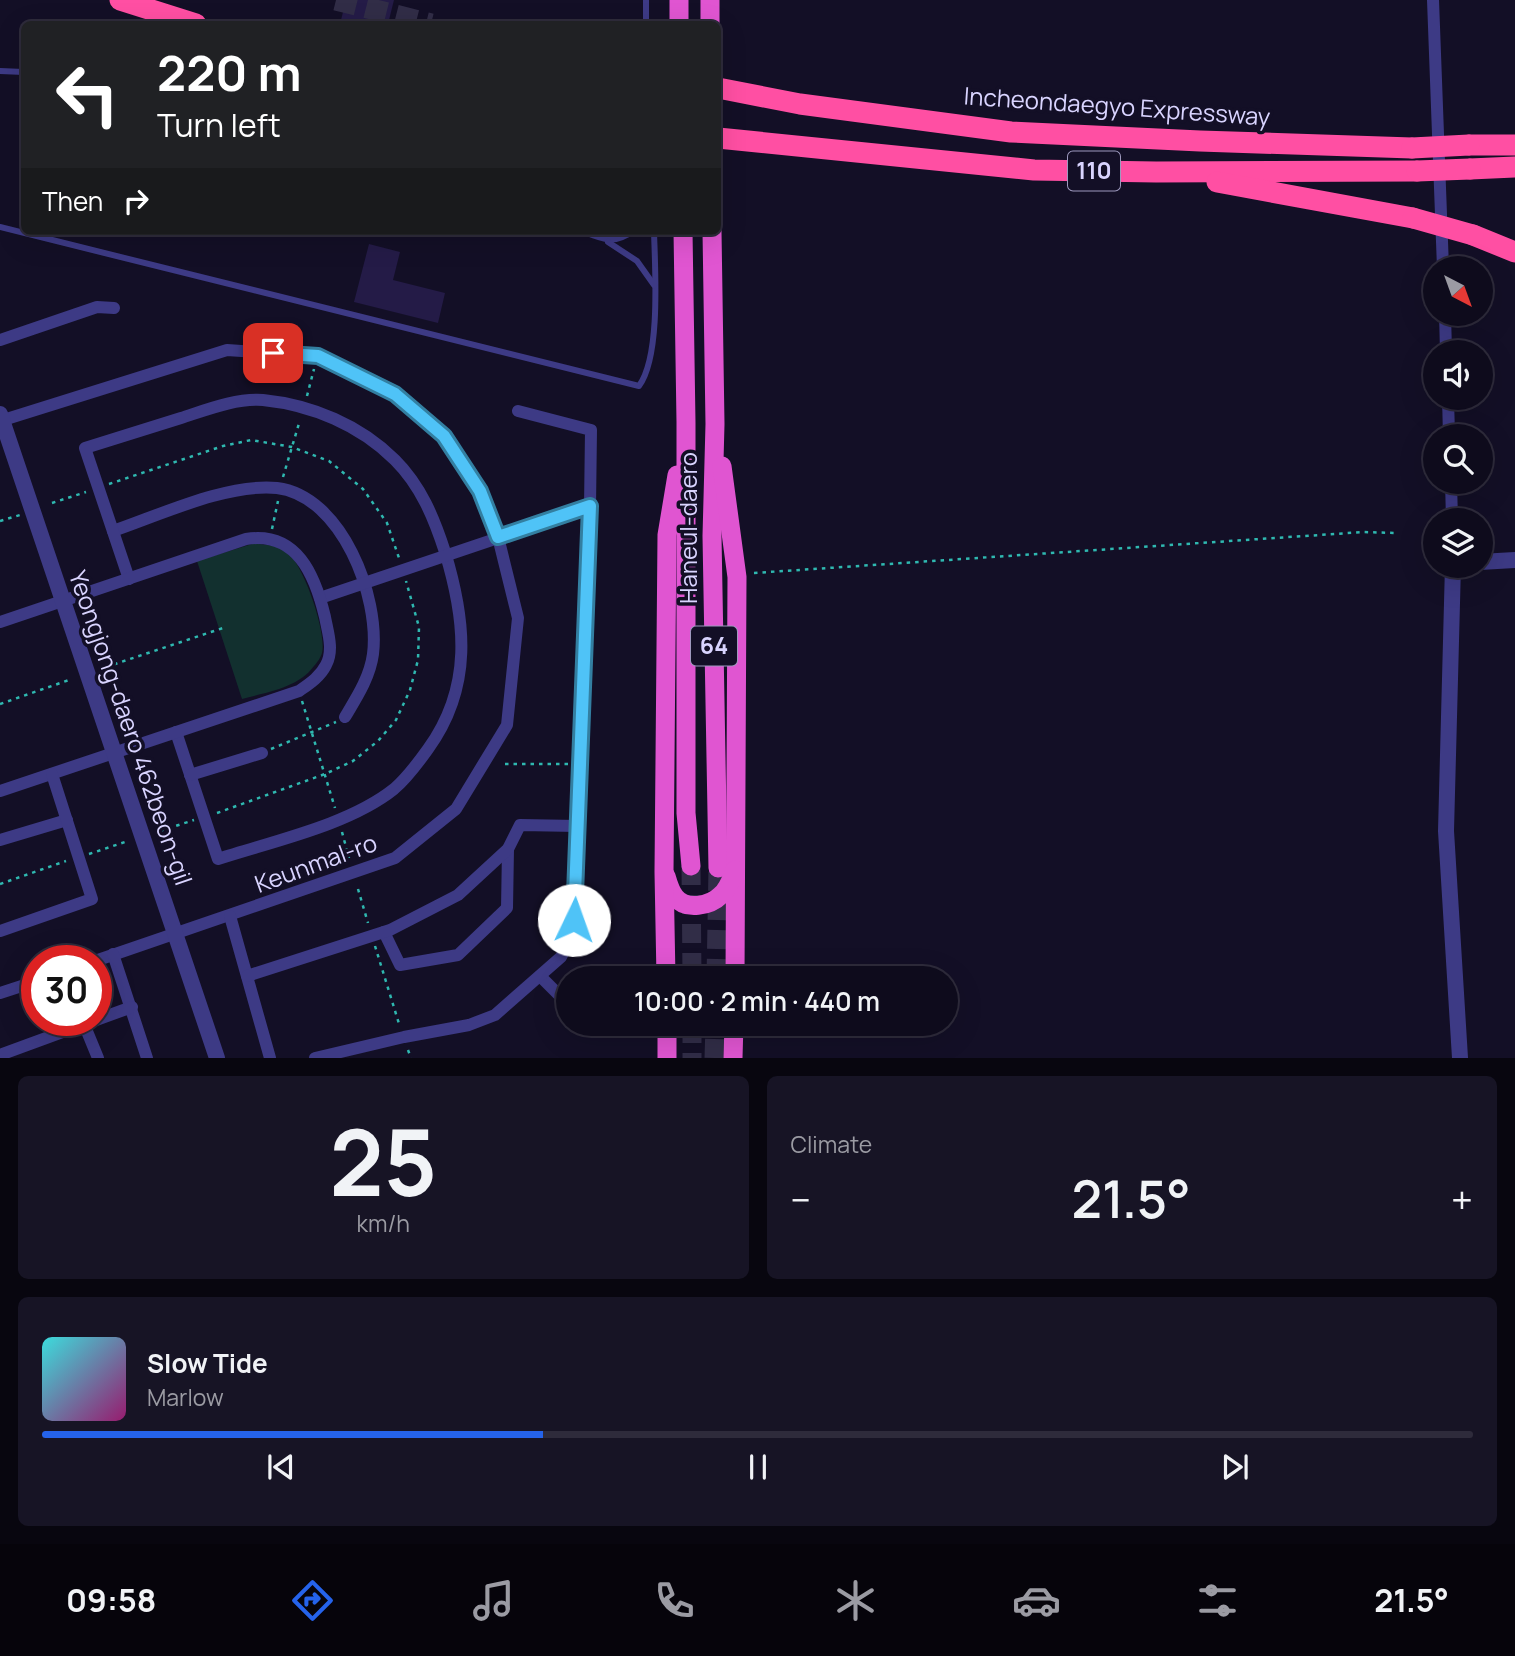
<!DOCTYPE html>
<html lang="en">
<head>
<meta charset="utf-8">
<style>
	body { margin:0; font-family:Manrope,sans-serif; background:#171425; color:#f1f3f6; height:100vh; display:flex; flex-direction:column; font-size:26px; white-space:nowrap }
	* { box-sizing:border-box; margin:0 }
	p { font-size:23px; color:#9b9ba3 }
	.icon { flex:none; width:38px; height:38px; fill:none; stroke:currentColor; stroke-width:2; stroke-linecap:round; stroke-linejoin:round }
	.map { position:relative; height:1058px; overflow:hidden }
	.drawer { display:flex; flex-direction:column; gap:18px; padding:18px; background:#08060f; flex:1 }
	.drawer>* { flex:none }
	.guide { position:absolute; left:21px; top:21px; width:700px; height:214px; border-radius:10px; box-shadow:0 7px 28px #0002,0 0 0 2px #2e2b3b; background:#202124; color:#fff; overflow:hidden }
	.needle { width:46px; rotate:139deg }
	.tools { position:absolute; left:1423px; top:256px; display:grid; gap:14px }
	.tools a { display:grid; place-items:center; width:70px; height:70px; border-radius:50%; background:#0e0b1c; box-shadow:0 7px 28px #0002,0 0 0 2px #2e2b3b; font-size:35px }
	.speed { position:absolute; left:21px; top:945px; display:flex; gap:14px; font-size:35px; font-weight:700; text-align:center }
	.speed>* { display:grid; place-content:center; width:91px; height:91px; border-radius:50%; background:#0e0b1c; box-shadow:0 7px 28px #0002,0 0 0 2px #2e2b3b; line-height:1 }
	.speed .limit { border:10px solid #d22; background:#fff; color:#111 }
	.pin { position:absolute; display:grid; place-items:center; width:60px; height:60px; color:#fff; margin:-30px; border-radius:14px; box-shadow:0 4px 10px #0006 }
	.me { position:absolute; width:77px; margin:-38px; rotate:3deg; stroke-linejoin:round; filter:drop-shadow(0 0 5px #0008) }
	.turn { display:flex; align-items:center; gap:24px; height:147px; padding:0 21px; font-size:32px }
	.turn .icon { width:91px; height:91px; stroke-width:2.5 }
	.turn b { display:block; font-size:49px; line-height:60px }
	.then { display:flex; align-items:center; height:66px; padding:0 21px; background:#0003; gap:14px; font-size:26px }
	.big { font-size:52px; font-weight:600; line-height:1.1 }
	.drawer .tile { flex:1; display:flex; flex-direction:column; justify-content:center; gap:10px; min-width:0; padding:0 24px; border-radius:10px; background:#171425 }
	.drawer .dial { align-items:center; gap:0 }
	.dial b { font-size:91px; line-height:1 }
	.song { display:flex; align-items:center; gap:21px }
	.cover { width:84px; height:84px; border-radius:10px; background:linear-gradient(135deg,hsl(180 70% 55%),hsl(320 70% 35%)) }
	.played { height:7px; border-radius:4px; background:linear-gradient(90deg,#2563eb 35%,#2e2b3b 35%) }
	.keys { display:flex; justify-content:space-around; direction:ltr }
	.heat { display:flex; justify-content:space-between; align-items:center; font-size:38px; direction:ltr }
	.drawer .tiles { flex:1; display:grid; gap:18px; grid-template-columns:1fr 1fr }
	.tile:last-child { grid-column:span 2 }
	.trip { position:absolute; left:556px; top:966px; width:402px; height:70px; border-radius:35px; background:#0e0b1c; box-shadow:0 7px 28px #0002,0 0 0 2px #2e2b3b; font-weight:600; line-height:70px; text-align:center }
	.tabs { display:flex; height:112px; justify-content:space-around; align-items:center; background:#06040b; color:#9b9ba3 }
	.tabs .icon { width:49px; height:49px }
	.tabs .current { color:#2563eb }
	.tabs b { font-size:32px; color:#f1f3f6 }
	.map>svg:first-child { display:block }
	.green { fill:#12302f }
	.building { fill:#241b47 }
	.lines { fill:none; stroke-linecap:round; stroke-linejoin:round }
	.trunk-tunnel { stroke:#312d47; stroke-width:19; stroke-dasharray:19 10; stroke-linecap:butt }
	.motorway-tunnel { stroke:#312d47; stroke-width:21; stroke-dasharray:21 10; stroke-linecap:butt }
	.path { stroke:#2fb8b0; stroke-width:2.5; stroke-dasharray:3.5 5; stroke-linecap:butt }
	.service { stroke:#3d3a85; stroke-width:6 }
	.minor { stroke:#3d3a85; stroke-width:12 }
	.tertiary { stroke:#3d3a85; stroke-width:16 }
	.trunk { stroke:#e055d1; stroke-width:19 }
	.motorway { stroke:#ff4fa3; stroke-width:21 }
	.motorway-bridge { stroke:#ff4fa3; stroke-width:21 }
	.route-casing { stroke:#337fa1; stroke-width:18 }
	.route { stroke:#4fc3f7; stroke-width:12 }
	.labels { text-anchor:middle; stroke-width:7; stroke-linejoin:round; paint-order:stroke }
	.shield { fill:#130f26; stroke:#9e99be; stroke-width:2 }
	.shield-label { font-size:23px; font-weight:bold; fill:#d9d4ff }
	.street-label { font-size:24px; fill:#d9d4ff; stroke:#130f26 }
</style>
</head>
<body>
<div class="map">
<svg width="1515" height="1058" viewBox="0 0 1515 1058">
	<rect width="100%" height="100%" fill="#130f26"/>
	<path class="green" d="M252,544c13,0 26,1 36,9 16,13 39,80 34,100 -1,4 -5,10 -8,13 -16,22 -47,26 -72,33l-45,-138z"/>
	<g class="building">
		<polygon points="346,0 394,0 388,24 356,24 341,20"/>
		<polygon points="369,244 400,252 393,280 445,293 438,323 354,302"/>
	</g>
	<g class="lines">
		<g class="trunk-tunnel">
			<polyline points="691,866 692,978"/>
			<polyline points="716,978 718,868"/>
			<polyline points="692,1024 692,1058"/>
			<polyline points="714,1058 715,1024"/>
		</g>
		<polyline class="motorway-tunnel" points="336,0 431,24"/>
		<g class="path">
			<polyline points="307,396 314,369"/>
			<polyline points="283,477 300,420"/>
			<polyline points="109,484 223,446 251,440 292,447 329,461 363,489 387,523 399,558"/>
			<polyline points="52,503 86,492"/>
			<polyline points="0,521 20,515"/>
			<polyline points="272,529 278,501"/>
			<polyline points="754,573 1364,532 1396,533"/>
			<polyline points="106,667 223,628"/>
			<polyline points="302,701 335,808"/>
			<polyline points="0,704 69,680"/>
			<polyline points="271,749 336,722"/>
			<polyline points="505,764 568,764"/>
			<polyline points="217,813 325,774 353,761 378,741 396,720 410,690 418,660 419,627 406,581"/>
			<polyline points="160,831 194,820"/>
			<polyline points="342,832 349,858"/>
			<polyline points="89,854 128,841"/>
			<polyline points="0,884 66,861"/>
			<polyline points="358,889 368,923"/>
			<polyline points="375,946 400,1027"/>
			<polyline points="408,1050 411,1058"/>
		</g>
		<g class="service">
			<polyline points="646,0 646,24"/>
			<polyline points="0,71 24,72"/>
			<path d="M0,227l639,159c22,-30 16,-117 15,-155"/>
			<path d="M582,231c20,8 32,14 51,0"/>
			<polyline points="608,242 637,261 654,285"/>
		</g>
		<g class="minor">
			<polyline points="1433,0 1443,268"/>
			<polyline points="1445,313 1446,352"/>
			<polyline points="0,340 97,307 114,308"/>
			<polyline points="1448,397 1449,436"/>
			<polyline points="0,421 227,350 318,356 395,394 444,436 480,491 498,537 518,618 507,725 456,809 395,858 95,961"/>
			<polyline points="1451,481 1452,520"/>
			<path d="M113,531c47,-16 114,-48 164,-43 65,8 103,109 96,166 -3,23 -16,43 -28,63"/>
			<path d="M129,579l-44,-131c32,-10 64,-20 96,-30 25,-8 55,-20 82,-18 49,5 97,25 132,60 26,26 39,58 50,92 21,69 28,135 -17,197 -10,14 -21,29 -34,40 -45,36 -121,52 -176,70l-42,-127"/>
			<polyline points="320,598 590,507"/>
			<path d="M0,622l246,-83c51,-8 69,36 79,78 3,16 9,33 1,48 -6,12 -17,19 -27,26l-299,100"/>
			<polyline points="190,775 262,753"/>
			<polyline points="0,840 67,820"/>
			<polyline points="230,916 270,1058"/>
			<polyline points="0,931 92,899 52,774"/>
			<polyline points="384,932 400,965 458,955 507,908 508,849"/>
			<polyline points="113,954 147,1058"/>
			<polyline points="247,976 390,930 458,895 508,849 520,825 578,826"/>
			<polyline points="540,976 569,1005"/>
			<polyline points="0,993 37,981"/>
			<polyline points="96,1020 132,1007"/>
			<polyline points="84,1024 98,1058"/>
			<polyline points="0,1055 95,1020"/>
			<polyline points="315,1058 404,1037 469,1025 495,1015 561,957 571,938 590,507 591,430 518,411"/>
		</g>
		<g class="tertiary">
			<polyline points="0,414 217,1058"/>
			<polyline points="1480,562 1515,560"/>
			<polyline points="1453,565 1446,831 1460,1058"/>
		</g>
		<g class="trunk">
			<polyline points="679,0 679,24"/>
			<polyline points="710,0 710,24"/>
			<polyline points="683,231 686,422 686,813 691,866"/>
			<polyline points="712,231 715,424 712,536 718,868"/>
			<polyline points="722,466 737,577 735,978"/>
			<path d="M666,876c2,7 5,16 9,21 11,14 35,9 46,-2 8,-7 10,-16 14,-25"/>
			<polyline points="666,978 664,872 667,535 677,475"/>
			<polyline points="667,1024 667,1058"/>
			<polyline points="733,1058 734,1024"/>
		</g>
		<g class="motorway">
			<polyline points="120,0 196,24"/>
			<polyline points="718,88 800,104 1011,132 1200,141 1412,148"/>
			<polyline points="718,138 1034,170 1156,172 1417,171"/>
			<polyline points="1469,145 1515,145"/>
			<polyline points="1470,169 1515,167"/>
			<polyline points="1217,182 1413,218"/>
			<polyline points="1473,235 1515,252"/>
		</g>
		<g class="motorway-bridge">
			<polyline points="1412,148 1469,145"/>
			<polyline points="1417,171 1470,169"/>
			<polyline points="1413,218 1473,235"/>
		</g>
	</g>
	<g class="lines">
		<g class="route-casing">
			<polyline id="route" points="273,353 318,356 395,394 444,436 480,491 498,537 590,506 574,920"/>
		</g>
		<use href="#route" class="route"/>
	</g>
	<g class="labels">
		<g class="shield">
			<rect x="1068" y="151.5" width="52" height="39" rx="5"/>
			<rect x="691" y="626.5" width="46" height="39" rx="5"/>
		</g>
		<g class="shield-label">
			<text x="1094" y="179">110</text>
			<text x="714" y="654">64</text>
		</g>
		<g class="street-label">
			<text transform="translate(1117 107) rotate(4)" y="8">Incheondaegyo Expressway</text>
			<text transform="translate(689 528) rotate(-90)" y="8">Haneul-daero</text>
			<text transform="translate(130 728) rotate(71)" y="8">Yeongjong-daero 462beon-gil</text>
			<text transform="translate(316 864) rotate(-20)" y="8">Keunmal-ro</text>
		</g>
	</g>
</svg>
<div class="tools">
<a><svg class="needle" viewBox="-14 -14 28 28"><path d="M0-13l5 13h-10z" fill="#e53935"/><path d="M0 13l5-13h-10z" fill="#9b9ba3"/></svg></a>
<a><svg class="icon" aria-label="sound" viewBox="0 0 24 24"><path d="M4 9h4l5-4v14l-5-4H4zM17 9q2 3 0 6"/></svg></a>
<a><svg class="icon" aria-label="search" viewBox="0 0 24 24"><circle cx="10" cy="10" r="6"/><path d="M15 15l6 6"/></svg></a>
<a><svg class="icon" aria-label="layers" viewBox="0 0 24 24"><path d="M12 4l9 5-9 5-9-5zM3 14l9 5 9-5"/></svg></a>
</div>
<div class="speed"><div class="limit">30</div></div>
<div class="pin" style="left:273px;top:353px;background:#d93025"><svg class="icon" aria-label="arrive" viewBox="0 0 24 24"><path d="M6 21V4h12l-3 4 3 4H6"/></svg></div>
<svg class="me" style="left:574px;top:920px" viewBox="-20 -20 40 40"><circle r="19" fill="#fff"/><path d="M0-13L10 11 0 6-10 11z" fill="#4fc3f7"/></svg>
<div class="trip">10:00 · 2 min · 440 m</div>
<div class="guide">
<div class="turn"><svg class="icon" aria-label="left" viewBox="0 0 24 24"><path d="M17 20v-9H6M10 6l-5 5 5 5"/></svg><div><b>220 m</b>Turn left</div></div>
<div class="then">Then<svg class="icon" aria-label="right" viewBox="0 0 24 24"><path d="M7 20v-9h11M14 6l5 5-5 5"/></svg></div>
</div>
</div>
<section class="drawer">
<div class="tiles">
<div class="tile dial"><b>25</b><p>km/h</p></div>
<div class="tile"><p>Climate</p>
<div class="heat"><a>−</a><b class="big">21.5°</b><a>+</a></div>
</div>
<div class="tile">
<div class="song"><i class="cover"></i><div><b>Slow Tide</b><p>Marlow</p></div></div>
<div class="played"></div>
<div class="keys"><svg class="icon" aria-label="previous" viewBox="0 0 24 24"><path d="M18 5L8 12l10 7zM5 5v14"/></svg><svg class="icon" aria-label="pause" viewBox="0 0 24 24"><path d="M8 5v14M16 5v14"/></svg><svg class="icon" aria-label="next" viewBox="0 0 24 24"><path d="M6 5l10 7-10 7zM19 5v14"/></svg></div>
</div>
</div>
</section>
<nav class="tabs">
<b>09:58</b>
<svg class="icon current" aria-label="directions" viewBox="0 0 24 24"><path d="M12 3l9 9-9 9-9-9zM9 14v-3h6M13 9l2 2-2 2"/></svg>
<svg class="icon" aria-label="music" viewBox="0 0 24 24"><path d="M9 18V5l10-2v13"/><circle cx="6" cy="18" r="3"/><circle cx="16" cy="16" r="3"/></svg>
<svg class="icon" aria-label="phone" viewBox="0 0 24 24"><path d="M5 4h4l2 5-3 2q2 4 5 5l2-3 5 2v4C11 20 4 13 5 4z"/></svg>
<svg class="icon" aria-label="climate" viewBox="0 0 24 24"><path d="M12 3v18M4 7l16 10M4 17L20 7"/></svg>
<svg class="icon" aria-label="car" viewBox="0 0 24 24"><path d="M5 17H2v-5l4-1 3-4h7l3 4 3 1v5h-3M9 17h6M6 11h13"/><circle cx="7" cy="17" r="2"/><circle cx="17" cy="17" r="2"/></svg>
<svg class="icon" aria-label="filters" viewBox="0 0 24 24"><path d="M4 7h16M4 17h16"/><circle cx="9" cy="7" r="2"/><circle cx="15" cy="17" r="2"/></svg>
<b>21.5°</b>
</nav>
</body>
</html>
